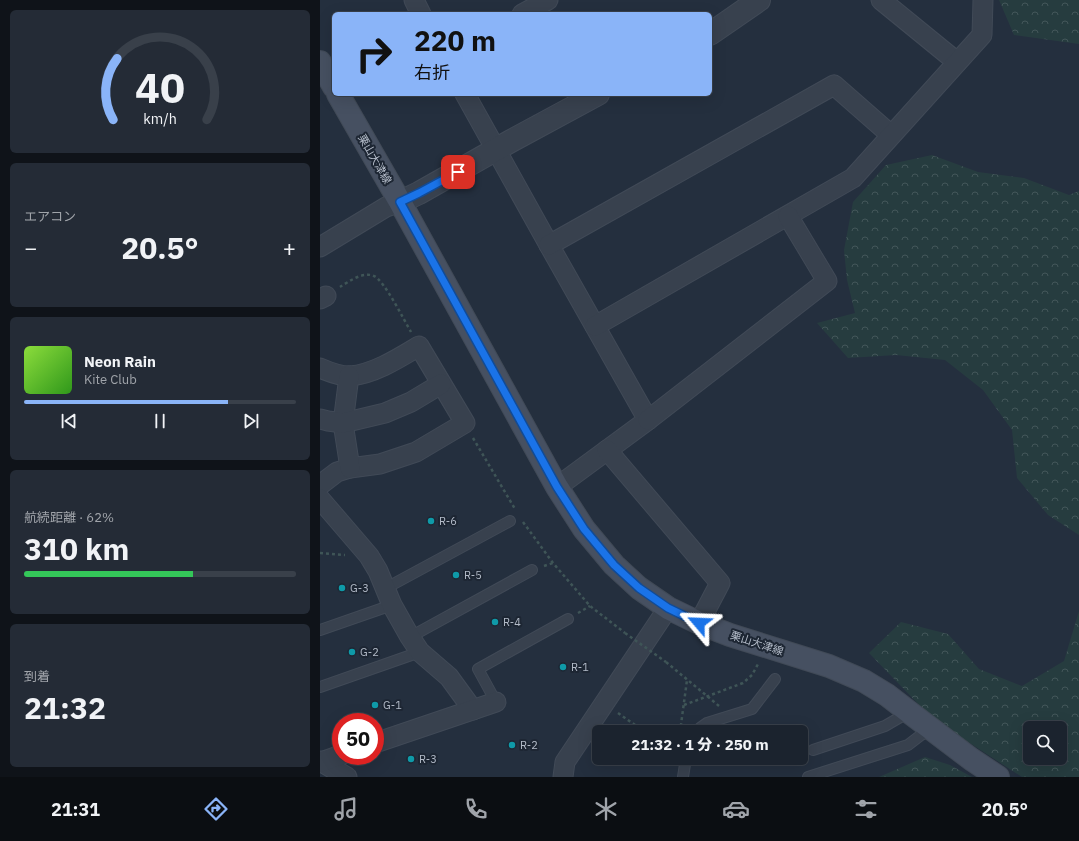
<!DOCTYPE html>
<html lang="ja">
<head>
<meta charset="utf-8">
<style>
	body { margin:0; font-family:"IBM Plex Sans","Noto Sans JP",sans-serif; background:#242b36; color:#f1f3f6; height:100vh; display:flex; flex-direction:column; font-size:15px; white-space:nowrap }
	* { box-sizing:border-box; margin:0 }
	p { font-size:13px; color:#a0a4aa }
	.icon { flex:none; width:22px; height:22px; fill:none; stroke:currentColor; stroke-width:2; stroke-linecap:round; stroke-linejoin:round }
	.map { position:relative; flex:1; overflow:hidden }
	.drawer { display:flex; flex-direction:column; gap:10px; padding:10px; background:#0f1319; width:320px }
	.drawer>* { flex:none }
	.guide { position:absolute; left:12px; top:12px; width:380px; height:84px; border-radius:6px; box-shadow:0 4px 16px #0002,0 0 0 1px #39404a; background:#8ab4f8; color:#111; overflow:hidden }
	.buttons { position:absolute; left:703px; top:721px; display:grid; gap:8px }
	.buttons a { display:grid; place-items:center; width:44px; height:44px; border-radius:6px; background:#1b232e; box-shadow:0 4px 16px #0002,0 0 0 1px #39404a; font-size:20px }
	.speed { position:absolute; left:12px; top:713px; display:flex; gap:8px; font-size:20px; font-weight:700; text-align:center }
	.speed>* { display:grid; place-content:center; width:52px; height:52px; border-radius:50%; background:#1b232e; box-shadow:0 4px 16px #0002,0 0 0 1px #39404a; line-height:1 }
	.speed .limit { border:6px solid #d22; background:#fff; color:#111 }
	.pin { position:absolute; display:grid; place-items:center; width:34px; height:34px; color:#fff; margin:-17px; border-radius:8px; box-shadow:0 2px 6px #0006 }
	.me { position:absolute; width:44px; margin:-22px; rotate:296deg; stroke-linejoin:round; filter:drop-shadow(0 0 3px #0008) }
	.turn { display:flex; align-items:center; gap:14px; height:84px; padding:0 16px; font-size:18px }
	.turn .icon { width:52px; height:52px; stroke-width:2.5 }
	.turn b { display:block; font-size:28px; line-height:34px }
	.big { font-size:30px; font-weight:800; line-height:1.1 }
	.drawer .card { flex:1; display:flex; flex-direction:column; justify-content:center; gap:6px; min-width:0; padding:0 14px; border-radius:6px; background:#242b36 }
	.drawer .dial { align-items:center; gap:0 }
	.dial svg { height:104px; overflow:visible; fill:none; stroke:#39404a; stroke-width:7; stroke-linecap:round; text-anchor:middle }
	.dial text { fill:#f1f3f6; stroke:none }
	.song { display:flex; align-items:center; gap:12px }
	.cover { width:48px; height:48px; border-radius:6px; background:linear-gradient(135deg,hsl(90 70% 55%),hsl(110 70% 35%)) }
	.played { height:4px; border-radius:2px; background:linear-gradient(90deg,#8ab4f8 75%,#39404a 75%) }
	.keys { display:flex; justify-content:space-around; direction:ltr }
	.heat { display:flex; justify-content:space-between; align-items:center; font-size:22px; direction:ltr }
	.charge { height:6px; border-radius:3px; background:linear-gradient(90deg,#34c759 62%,#39404a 0) }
	.trip { position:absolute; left:272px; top:725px; width:216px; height:40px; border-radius:6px; background:#1b232e; box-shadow:0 4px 16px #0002,0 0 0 1px #39404a; font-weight:800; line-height:40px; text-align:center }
	.dock { display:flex; height:64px; justify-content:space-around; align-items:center; background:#0b0e12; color:#a0a4aa }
	.dock .icon { width:28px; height:28px }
	.dock .on { color:#8ab4f8 }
	.dock b { font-size:18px; color:#f1f3f6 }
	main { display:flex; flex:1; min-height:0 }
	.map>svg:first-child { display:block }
	.forest { fill:url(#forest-crowns); fill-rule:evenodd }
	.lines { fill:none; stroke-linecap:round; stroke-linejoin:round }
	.service-casing { stroke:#414a57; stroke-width:12 }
	.minor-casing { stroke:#414a57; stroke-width:21 }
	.tertiary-casing { stroke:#414a57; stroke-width:24 }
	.secondary-casing { stroke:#414a57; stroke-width:24 }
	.path { stroke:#3f5557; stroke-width:2.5; stroke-dasharray:3 3; stroke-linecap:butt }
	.service { stroke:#38414e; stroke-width:10 }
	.minor { stroke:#38414e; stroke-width:19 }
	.tertiary { stroke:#38414e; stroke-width:22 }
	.secondary { stroke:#465061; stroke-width:22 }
	.path-bridge { stroke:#3f5557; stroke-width:2.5; stroke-dasharray:3 3; stroke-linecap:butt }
	.route-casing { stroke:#114b97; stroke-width:10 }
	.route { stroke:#1a73e8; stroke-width:7 }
	.culture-dot { fill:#0f9aa8; stroke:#1d2633; stroke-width:1.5 }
	.labels { text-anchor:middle; stroke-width:4; stroke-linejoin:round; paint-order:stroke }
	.street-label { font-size:11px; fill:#b4bcc9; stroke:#1d2633 }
	.poi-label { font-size:11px; fill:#b4bcc9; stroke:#1d2633; text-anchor:start }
</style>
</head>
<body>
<main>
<section class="drawer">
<div class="card dial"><svg viewBox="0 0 100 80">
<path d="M14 69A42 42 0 1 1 86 69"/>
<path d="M14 69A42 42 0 0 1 17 22" stroke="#8ab4f8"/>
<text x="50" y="56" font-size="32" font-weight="700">40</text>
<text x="50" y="72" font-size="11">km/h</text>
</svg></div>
<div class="card"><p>エアコン</p>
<div class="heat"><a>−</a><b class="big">20.5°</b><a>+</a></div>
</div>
<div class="card">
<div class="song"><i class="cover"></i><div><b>Neon Rain</b><p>Kite Club</p></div></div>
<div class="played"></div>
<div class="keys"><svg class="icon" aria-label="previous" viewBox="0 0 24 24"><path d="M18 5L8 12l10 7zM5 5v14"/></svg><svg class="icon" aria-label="pause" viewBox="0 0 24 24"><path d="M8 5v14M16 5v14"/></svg><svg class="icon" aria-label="next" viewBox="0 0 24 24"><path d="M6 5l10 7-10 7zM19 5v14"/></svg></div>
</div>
<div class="card"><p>航続距離 · 62%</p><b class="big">310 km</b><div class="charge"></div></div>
<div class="card"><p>到着</p><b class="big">21:32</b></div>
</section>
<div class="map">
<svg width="759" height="777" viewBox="0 0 759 777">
	<defs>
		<pattern id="forest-crowns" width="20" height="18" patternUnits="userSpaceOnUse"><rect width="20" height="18" fill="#263c3f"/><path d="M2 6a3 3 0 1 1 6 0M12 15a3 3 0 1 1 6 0" fill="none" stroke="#435659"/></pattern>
	</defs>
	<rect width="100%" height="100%" fill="#242f3e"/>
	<g class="forest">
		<polygon points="679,0 759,0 759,44 694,35"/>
		<polygon points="612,155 658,172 704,178 749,195 759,191 759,535 728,515 697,478 692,430 663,390 625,360 576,355 528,358 497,323 535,313 527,280 524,250 533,202 566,165"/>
		<path d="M759,611v166h-57l-60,-39 -35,-25 -58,-60 32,-31 47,12 31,35 43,17 42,-25zM710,728h30v30h-30z"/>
		<polygon points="605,757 630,765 652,777 559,777"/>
	</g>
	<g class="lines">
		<g class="service-casing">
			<g id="service">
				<polyline points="66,588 190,521"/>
				<polyline points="0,630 72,605"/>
				<polyline points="90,637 212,570"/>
				<polyline points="0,687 100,652"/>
				<polyline points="176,702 158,669 248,619"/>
				<polyline points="378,732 380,728 387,723 432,709 455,679"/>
				<polyline points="493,750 565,726 589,712"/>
				<polyline points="363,777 366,758"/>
				<polyline points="488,777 588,745 601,735 611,729"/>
			</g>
		</g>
		<g class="minor-casing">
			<g id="minor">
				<polyline points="94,0 101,14"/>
				<polyline points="561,0 637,62"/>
				<polyline points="202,14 228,0"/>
				<polyline points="145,94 229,245 328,420 237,487"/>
				<polyline points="229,245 514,85 571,135"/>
				<polyline points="0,247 66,207 80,202"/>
				<polyline points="0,299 6,296"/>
				<polyline points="275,326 533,178 662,35 663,0"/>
				<path d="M0,368c9,4 20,8 30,8 24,-2 49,-18 69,-30l46,77 -49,29 -36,12 -30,4 -13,4 -17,13"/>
				<polyline points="29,376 23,423 30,468"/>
				<polyline points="0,419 8,421 23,423 65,413 91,402 121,384"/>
				<polyline points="328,420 507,281 468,216"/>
				<polyline points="287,450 400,583 379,623"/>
				<polyline points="0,499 49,556 58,571 72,605 90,637 100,652 129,677 153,710"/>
				<polyline points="55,743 176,702"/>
				<polyline points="0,761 27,777"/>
				<polyline points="1,762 21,755"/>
				<polyline points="243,777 245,762 348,608"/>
			</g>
		</g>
		<g class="tertiary-casing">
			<g id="tertiary">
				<polyline points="390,34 439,0"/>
				<polyline points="80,202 99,193 191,141 278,94"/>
			</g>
		</g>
		<g class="secondary-casing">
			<g id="secondary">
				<polyline points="0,62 14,87"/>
				<polyline points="18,94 80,202 237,487 264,529 294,565 319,588 348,608 379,623 410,635 509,666 544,681 567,695 589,712 651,759 678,777"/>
			</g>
		</g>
		<g class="path">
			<path d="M20,287c8,-5 23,-16 34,-11 10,4 30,44 37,56"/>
			<polyline points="153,438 195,509"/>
			<polyline points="203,522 233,563 270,606 305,633"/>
			<polyline points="0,553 25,555"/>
			<polyline points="224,566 233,563"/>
			<polyline points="258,613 270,606"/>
			<polyline points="346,662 399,706"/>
			<polyline points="364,705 423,683 432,675 438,664"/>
			<polyline points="298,713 325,732"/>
			<polyline points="360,732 367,680"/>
		</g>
		<use href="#service" class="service"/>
		<use href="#minor" class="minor"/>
		<use href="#tertiary" class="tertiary"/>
		<use href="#secondary" class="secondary"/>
		<polyline class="path-bridge" points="305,633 346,662"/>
	</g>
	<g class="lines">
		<g class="route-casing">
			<polyline id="route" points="138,172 99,193 80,202 237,487 264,529 294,565 319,588 348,608 379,623"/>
		</g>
		<use href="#route" class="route"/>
	</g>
	<g class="culture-dot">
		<circle cx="111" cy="521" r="4"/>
		<circle cx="136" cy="575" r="4"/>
		<circle cx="22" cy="588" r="4"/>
		<circle cx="175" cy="622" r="4"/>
		<circle cx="32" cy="652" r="4"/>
		<circle cx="243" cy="667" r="4"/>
		<circle cx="55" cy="705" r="4"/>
		<circle cx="192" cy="745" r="4"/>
		<circle cx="91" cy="759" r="4"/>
	</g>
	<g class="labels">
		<g class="street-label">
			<text transform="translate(55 159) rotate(60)" y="4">栗山大津線</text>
			<text transform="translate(437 643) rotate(18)" y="4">栗山大津線</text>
		</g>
		<g class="poi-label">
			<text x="119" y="525">R-6</text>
			<text x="144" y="579">R-5</text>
			<text x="30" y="592">G-3</text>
			<text x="183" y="626">R-4</text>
			<text x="40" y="656">G-2</text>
			<text x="251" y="671">R-1</text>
			<text x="63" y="709">G-1</text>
			<text x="200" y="749">R-2</text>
			<text x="99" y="763">R-3</text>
		</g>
	</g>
</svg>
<div class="buttons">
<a><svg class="icon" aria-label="search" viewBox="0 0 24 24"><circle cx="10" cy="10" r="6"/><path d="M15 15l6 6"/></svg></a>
</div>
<div class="speed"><div class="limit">50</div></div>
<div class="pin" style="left:138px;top:172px;background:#d93025"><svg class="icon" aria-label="arrive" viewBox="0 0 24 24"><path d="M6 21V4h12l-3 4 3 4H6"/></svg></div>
<svg class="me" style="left:379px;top:623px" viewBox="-20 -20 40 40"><path d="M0-17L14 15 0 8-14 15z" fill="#1a73e8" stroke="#fff" stroke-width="4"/></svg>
<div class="trip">21:32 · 1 分 · 250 m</div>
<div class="guide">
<div class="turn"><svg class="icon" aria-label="right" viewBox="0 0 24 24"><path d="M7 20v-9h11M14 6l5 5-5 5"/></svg><div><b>220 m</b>右折</div></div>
</div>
</div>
</main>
<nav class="dock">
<b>21:31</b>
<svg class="icon on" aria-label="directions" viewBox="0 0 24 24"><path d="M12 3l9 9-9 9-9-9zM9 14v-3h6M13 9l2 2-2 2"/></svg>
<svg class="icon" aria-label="music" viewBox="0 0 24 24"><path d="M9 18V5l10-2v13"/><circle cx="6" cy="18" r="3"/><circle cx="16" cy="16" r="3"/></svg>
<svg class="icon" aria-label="phone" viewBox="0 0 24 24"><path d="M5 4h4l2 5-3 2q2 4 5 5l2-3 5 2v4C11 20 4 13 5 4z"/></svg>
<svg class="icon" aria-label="climate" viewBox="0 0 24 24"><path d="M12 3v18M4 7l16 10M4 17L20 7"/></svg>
<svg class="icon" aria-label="car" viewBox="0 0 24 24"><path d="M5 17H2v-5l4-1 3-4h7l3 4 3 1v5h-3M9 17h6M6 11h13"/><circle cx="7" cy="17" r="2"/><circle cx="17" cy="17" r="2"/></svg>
<svg class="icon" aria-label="filters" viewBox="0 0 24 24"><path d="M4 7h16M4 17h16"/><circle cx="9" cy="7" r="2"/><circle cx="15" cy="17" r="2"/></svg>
<b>20.5°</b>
</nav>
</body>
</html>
